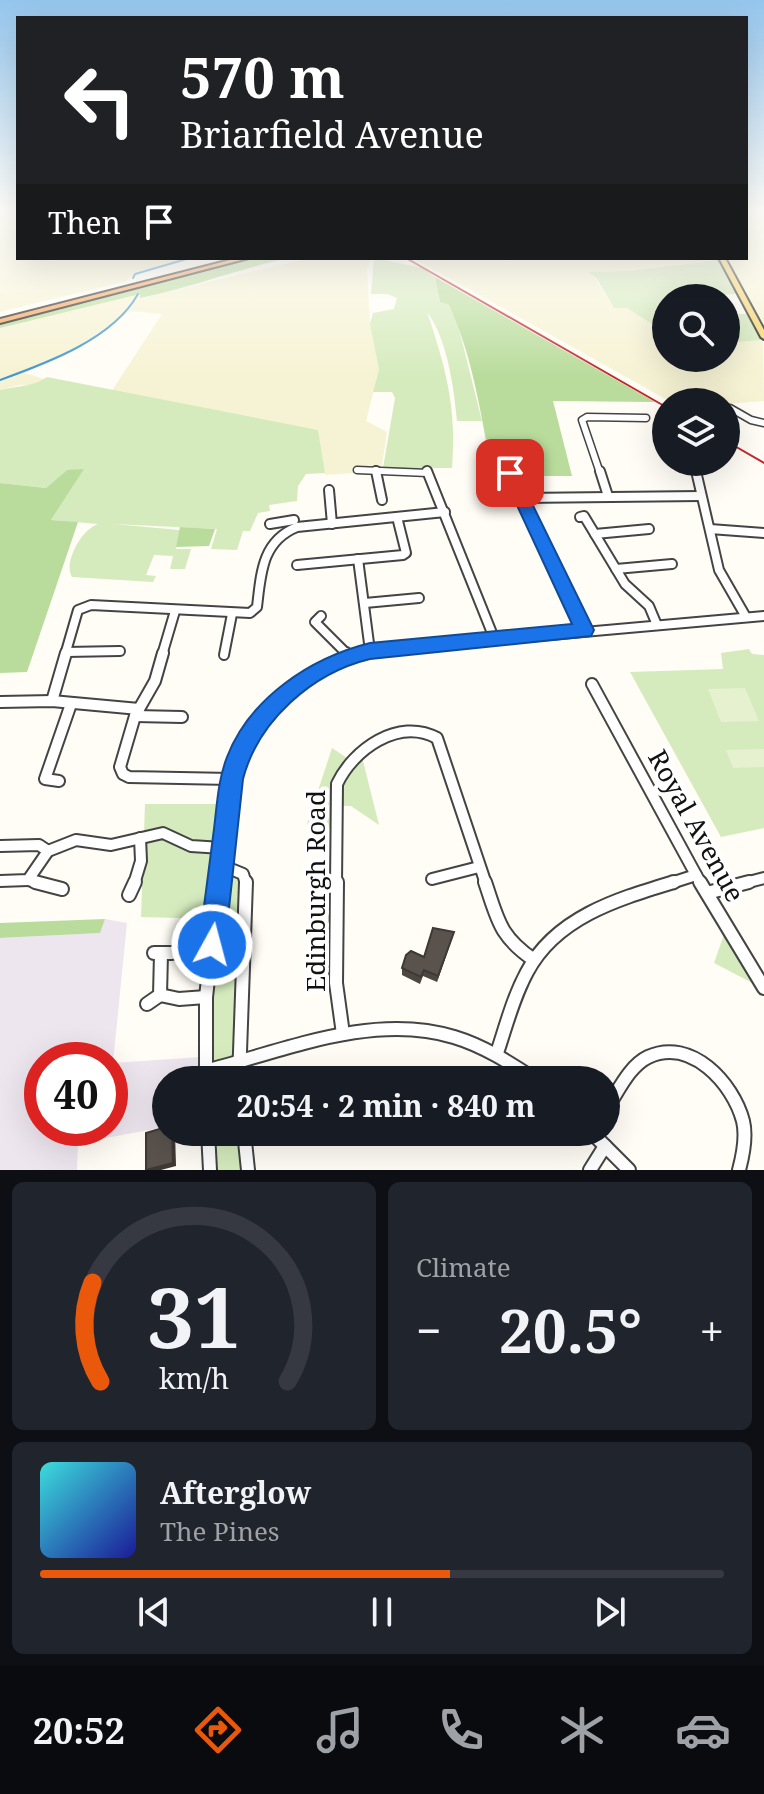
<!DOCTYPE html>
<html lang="en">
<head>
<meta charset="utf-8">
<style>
	body { margin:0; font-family:"Noto Serif",serif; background:#20242c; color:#f1f3f6; height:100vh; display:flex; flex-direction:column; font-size:30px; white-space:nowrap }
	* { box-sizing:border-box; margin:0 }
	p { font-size:26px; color:#9ea1a6 }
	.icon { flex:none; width:44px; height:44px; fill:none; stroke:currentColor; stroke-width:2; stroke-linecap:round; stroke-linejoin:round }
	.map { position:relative; height:1170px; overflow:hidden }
	.details { display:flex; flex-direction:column; gap:12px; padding:12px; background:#0d0f14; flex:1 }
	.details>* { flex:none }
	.top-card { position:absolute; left:16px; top:16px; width:732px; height:244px; border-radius:0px; box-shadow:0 8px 32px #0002; background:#202124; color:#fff; overflow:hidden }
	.buttons { position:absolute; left:652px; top:284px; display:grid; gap:16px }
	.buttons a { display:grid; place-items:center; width:88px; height:88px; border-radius:50%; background:#171b24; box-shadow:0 8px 32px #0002; font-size:40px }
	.speed { position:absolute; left:24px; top:1042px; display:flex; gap:16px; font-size:40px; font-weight:700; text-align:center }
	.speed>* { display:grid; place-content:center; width:104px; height:104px; border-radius:50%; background:#171b24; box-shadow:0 8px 32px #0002; line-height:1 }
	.speed .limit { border:12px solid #d22; background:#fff; color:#111 }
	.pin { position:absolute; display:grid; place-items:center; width:68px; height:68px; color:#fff; margin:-34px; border-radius:16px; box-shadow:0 4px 12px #0006 }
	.me { position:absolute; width:88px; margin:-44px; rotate:7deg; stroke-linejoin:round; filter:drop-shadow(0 0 6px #0008) }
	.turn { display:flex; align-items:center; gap:28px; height:168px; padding:0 32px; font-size:36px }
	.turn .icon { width:104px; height:104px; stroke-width:2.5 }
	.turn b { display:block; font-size:56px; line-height:68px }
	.then { display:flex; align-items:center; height:76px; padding:0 32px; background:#0003; gap:16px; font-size:30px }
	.big { font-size:60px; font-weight:700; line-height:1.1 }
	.details .tile { flex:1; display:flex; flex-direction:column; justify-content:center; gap:12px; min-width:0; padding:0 28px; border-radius:12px; background:#20242c }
	.details .dial { align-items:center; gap:0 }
	.dial svg { height:208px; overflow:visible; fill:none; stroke:#363941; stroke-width:7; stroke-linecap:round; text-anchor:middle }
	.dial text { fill:#f1f3f6; stroke:none }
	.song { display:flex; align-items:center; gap:24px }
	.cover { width:96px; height:96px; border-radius:12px; background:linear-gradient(135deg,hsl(180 70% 55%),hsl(240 70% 35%)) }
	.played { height:8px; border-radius:4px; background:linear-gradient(90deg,#ea580c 60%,#363941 60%) }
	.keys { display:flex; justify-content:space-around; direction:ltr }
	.heat { display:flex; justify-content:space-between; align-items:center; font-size:44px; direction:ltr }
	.details .tiles { flex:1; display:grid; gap:12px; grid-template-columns:1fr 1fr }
	.tile:last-child { grid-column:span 2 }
	.trip { position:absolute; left:152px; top:1066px; width:468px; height:80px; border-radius:40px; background:#171b24; box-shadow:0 8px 32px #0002; font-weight:700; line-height:80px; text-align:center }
	.tab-bar { display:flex; height:128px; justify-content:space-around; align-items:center; background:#090b0e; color:#9ea1a6 }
	.tab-bar .icon { width:56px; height:56px }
	.tab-bar .active { color:#ea580c }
	.tab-bar b { font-size:36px; color:#f1f3f6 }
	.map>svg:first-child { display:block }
	.industrial { fill:#eee6ef; fill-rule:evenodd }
	.farmland { fill:#f6f3d4 }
	.green { fill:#d5ebbd }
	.forest { fill:#b9dc9c }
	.pitch { fill:#e6f2cf }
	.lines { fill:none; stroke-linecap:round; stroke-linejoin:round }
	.stream { stroke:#3f96cf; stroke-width:2 }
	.minor-far3-casing { stroke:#444; stroke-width:9 }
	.minor-far2-casing { stroke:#444; stroke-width:12 }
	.minor-far1-casing { stroke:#444; stroke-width:14 }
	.minor-casing { stroke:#444; stroke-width:16 }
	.major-casing { stroke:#222; stroke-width:4 }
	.highway-casing { stroke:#222; stroke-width:4 }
	.minor-far3 { stroke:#fff; stroke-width:6 }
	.minor-far2 { stroke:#fff; stroke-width:8 }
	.minor-far1 { stroke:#fff; stroke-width:10 }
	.minor { stroke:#fff; stroke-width:12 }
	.major { fill:#f9d66b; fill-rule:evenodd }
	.highway { fill:#f5a25d; fill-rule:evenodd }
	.rail { stroke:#c4262e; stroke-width:2 }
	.wall { fill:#4d4742 }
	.shaded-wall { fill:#3f3936 }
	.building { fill:#5a524d; stroke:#3f3936; stroke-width:2 }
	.route { fill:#1a73e8; stroke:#114b97; stroke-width:2 }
	.labels { text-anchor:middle; stroke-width:8; stroke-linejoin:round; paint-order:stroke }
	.near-street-label { font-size:26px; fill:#111; stroke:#fff }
</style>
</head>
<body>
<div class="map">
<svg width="764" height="1170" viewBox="0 0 764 1170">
	<rect width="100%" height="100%" fill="#fffdf5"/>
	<path class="industrial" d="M105,919l22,4 -14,140 87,-6 1,23h-35v47l-88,16 -1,27h-77v-232l99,-5zM42,1060h68v68h-68z"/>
	<g class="farmland">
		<polygon points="0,212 18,212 18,258 190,258 135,272 127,281 0,312"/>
		<polygon points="746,212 764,212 764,328 725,258 746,258"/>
		<polygon points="310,258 371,258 367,269 370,323 379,370 366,421 387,432 381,471 325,475 317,430 114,392 113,389 162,314 130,311 75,349 25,373 44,379 37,385 20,385 0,390 0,328 110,299 141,294 141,298"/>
		<polygon points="413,258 719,258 720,260 628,271 591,272 614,308 627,308 666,333 666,358 726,358 726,343 763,340 764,401 726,404 671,402"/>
	</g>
	<g class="green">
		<path d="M374,258l48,10 13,9 5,25 9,3 8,16 25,100h-25c-3,-34 -10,-83 -30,-109 19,56 30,97 25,156h-69l12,-70 -3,-6h-19l6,-22 -9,-46 3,-11 21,-4 3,-11 -10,-4h-16z"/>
		<polygon points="720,260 737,294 666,298 666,333 627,308 614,308 597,279 589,272 628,271"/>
		<polygon points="726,309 732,309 735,314 750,314 763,340 726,343"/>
		<path d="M47,377l271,53 7,43 -19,1 -8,12 -1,15 -28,4 1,6 -12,2 -8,18h-7l-6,19 -26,-1 6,-20 -104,-5 67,6 -4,19h15l-6,20h-15l3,-13 -19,-1 -8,20 10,1 -3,6 -81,-5c-9,-15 10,-48 26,-53l-47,-4 32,-50h-16l-21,18 -46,-5v-93c16,-4 33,-3 47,-13z"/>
		<polygon points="749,649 752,654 764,655 764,828 721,837 630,672 723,669 721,653"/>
		<polygon points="332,748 350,760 360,749 379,825 351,806 336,806 335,828 313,829 307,824"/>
		<polygon points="145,804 228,804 221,865 243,874 240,1080 206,1080 215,919 141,917"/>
		<polygon points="727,926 764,989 714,963"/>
		<polygon points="209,1132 245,1132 249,1170 212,1170"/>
	</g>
	<g class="forest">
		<path d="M255,258h31c-49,12 -97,30 -146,40v-4l-140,34v-4z"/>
		<path d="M435,277l220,125 -102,-1 19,75h-36l-6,-10 -25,3 -10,-17 -7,-1c-9,-49 -18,-101 -39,-146l-9,-3z"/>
		<polygon points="84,469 51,520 78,522 27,672 0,673 0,483 46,488 67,470"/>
		<polygon points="180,527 215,529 209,546 176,547"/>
		<polygon points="105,919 100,933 0,938 0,923"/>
	</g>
	<g class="pitch">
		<polygon points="745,688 759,721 721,722 708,689"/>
		<polygon points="764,749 764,767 733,768 726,750"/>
	</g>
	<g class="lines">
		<g class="stream">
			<polyline points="133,278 135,274 190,258"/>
			<path d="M0,380c47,-17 113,-41 138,-86"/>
		</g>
		<g class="minor-far3-casing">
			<g id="minor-far3">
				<polyline points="730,408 751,420 764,423"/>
				<polyline points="695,468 696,473"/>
				<polyline points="357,470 428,473"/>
				<polyline points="376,470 377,473"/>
				<polyline points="600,473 582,420 587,417 646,418"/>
			</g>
		</g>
		<g class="minor-far2-casing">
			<g id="minor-far2">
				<polyline points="376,471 382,500"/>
				<polyline points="427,471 494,638"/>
				<polyline points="600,471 608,496"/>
				<polyline points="696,471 719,570 746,617"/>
				<polyline points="510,473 584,630"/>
				<polyline points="329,490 332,524"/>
				<polyline points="522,498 700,496"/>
				<polyline points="580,517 584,516 625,584 649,606 657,625"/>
				<polyline points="270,524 294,520"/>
				<polyline points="710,529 764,533"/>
				<polyline points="595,534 649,529"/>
				<polyline points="358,559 370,651"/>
				<polyline points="297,565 403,555 406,553 397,517"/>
				<polyline points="616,569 672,564"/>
				<polyline points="365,603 419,598"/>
				<polyline points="321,616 315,622 348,655"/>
				<polyline points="66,652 120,651"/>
				<path d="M65,655l13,-45 13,-5 159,8 7,-6c4,-34 5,-66 40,-80l148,-15"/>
				<polyline points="162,655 175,611"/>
				<polyline points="224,655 232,614"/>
				<polyline points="356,655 370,651 764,616"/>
			</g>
		</g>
		<g class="minor-far1-casing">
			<g id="minor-far1">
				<polyline points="163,653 155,681 135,716 120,767 123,774 129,777 231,779"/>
				<polyline points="346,653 349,656"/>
				<polyline points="592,684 701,884"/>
				<polyline points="52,701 66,653"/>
				<polyline points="0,702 52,701 139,709"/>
				<polyline points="135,716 182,717"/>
				<polyline points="59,781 45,779 71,704"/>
				<polyline points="0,846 39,845 48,851"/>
				<polyline points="221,865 243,874 246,884"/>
				<polyline points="432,879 479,867"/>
				<polyline points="28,880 43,884"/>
				<polyline points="0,881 28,880 48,851 76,840 111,845 163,833 191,846 222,848"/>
				<polyline points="134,884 141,861 140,838"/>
				<path d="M219,884c4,-34 5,-71 12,-104 14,-64 73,-108 132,-127"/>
				<path d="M336,884l1,-100c16,-34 61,-67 100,-46l49,146"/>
				<polyline points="668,884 696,875"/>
				<polyline points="741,884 764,878"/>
			</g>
		</g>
		<g class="minor-casing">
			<g id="minor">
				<polyline points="35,882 62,889"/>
				<polyline points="337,882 336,983 343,1034"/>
				<path d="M485,882c13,38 14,54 49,78"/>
				<polyline points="700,882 764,988"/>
				<polyline points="707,893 749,882"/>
				<polyline points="129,895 135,882"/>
				<polyline points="154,953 172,953"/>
				<polyline points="160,995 179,999 206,997"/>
				<polyline points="147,1004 160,995 161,954"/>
				<path d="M497,1053c9,-27 16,-55 30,-81 29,-55 91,-73 147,-90"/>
				<path d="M205,1071c78,-20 168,-59 249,-34 30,9 56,26 82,43"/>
				<polyline points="206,1080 206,997 219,882"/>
				<polyline points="239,1080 246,882"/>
				<path d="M606,1109c12,-17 23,-43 42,-52 43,-20 85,26 95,64 4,16 0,34 -4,49"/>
				<polyline points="208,1132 210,1170"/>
				<polyline points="244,1132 248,1170"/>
				<polyline points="591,1132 629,1170"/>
				<polyline points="590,1170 605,1146"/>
			</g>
		</g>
		<g class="major-casing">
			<polygon id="major" points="719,258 725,258 764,330 764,339 761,337"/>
		</g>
		<g class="highway-casing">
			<polygon id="highway" points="238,258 249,258 0,323 0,319"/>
		</g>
		<use href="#minor-far3" class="minor-far3"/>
		<use href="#minor-far2" class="minor-far2"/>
		<use href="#minor-far1" class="minor-far1"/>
		<use href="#minor" class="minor"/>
		<use href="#major" class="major"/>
		<use href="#highway" class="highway"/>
		<g class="rail">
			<polyline points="406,258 666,407"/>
			<polyline points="726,441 764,463"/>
		</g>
	</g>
	<polygon class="wall" points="454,932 437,982 423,976 420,984 402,975 402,968 424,957"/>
	<g class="shaded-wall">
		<polygon points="454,932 452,939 437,982 438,976"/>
		<polygon points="172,1132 175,1132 176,1166 161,1170 149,1170"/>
	</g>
	<g class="building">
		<polygon points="433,928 454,932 438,976 424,970 421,977 402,968 406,955 411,951 424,957"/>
		<polygon points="166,1127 166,1132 172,1132 173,1163 146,1170 146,1133"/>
	</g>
	<linearGradient id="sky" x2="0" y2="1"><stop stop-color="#95c6ee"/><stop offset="0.56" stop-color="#fffefa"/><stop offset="1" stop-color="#fffefa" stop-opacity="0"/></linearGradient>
	<rect width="764" height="376" fill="url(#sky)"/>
	<path class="route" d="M510,468l7,5 77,157 -3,6 -221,23c-58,14 -112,62 -127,120l-18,166 -4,9 -9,4 -9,-4 -4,-9c5,-39 10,-77 15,-116 3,-24 4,-49 13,-72 23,-59 83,-99 143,-114l202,-19 -70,-151z"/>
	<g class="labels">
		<g class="near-street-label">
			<text transform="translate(696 826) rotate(61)" y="9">Royal Avenue</text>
			<text transform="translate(316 891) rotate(-90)" y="9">Edinburgh Road</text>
		</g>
	</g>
</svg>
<div class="buttons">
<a><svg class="icon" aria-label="search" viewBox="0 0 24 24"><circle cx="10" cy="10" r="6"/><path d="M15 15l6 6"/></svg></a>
<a><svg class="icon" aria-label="layers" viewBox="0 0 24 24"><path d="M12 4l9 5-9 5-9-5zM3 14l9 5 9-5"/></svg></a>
</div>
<div class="speed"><div class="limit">40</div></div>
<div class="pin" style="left:510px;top:473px;background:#d93025"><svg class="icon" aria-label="arrive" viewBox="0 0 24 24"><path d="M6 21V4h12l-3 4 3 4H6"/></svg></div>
<svg class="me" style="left:212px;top:945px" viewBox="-20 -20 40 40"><circle r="17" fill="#1a73e8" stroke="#fff" stroke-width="3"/><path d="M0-11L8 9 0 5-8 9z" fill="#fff"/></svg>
<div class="trip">20:54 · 2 min · 840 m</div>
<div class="top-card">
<div class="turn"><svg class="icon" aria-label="left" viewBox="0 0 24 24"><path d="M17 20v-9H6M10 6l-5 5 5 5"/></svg><div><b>570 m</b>Briarfield Avenue</div></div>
<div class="then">Then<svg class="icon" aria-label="arrive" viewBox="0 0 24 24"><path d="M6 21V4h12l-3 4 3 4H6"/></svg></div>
</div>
</div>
<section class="details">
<div class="tiles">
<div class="tile dial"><svg viewBox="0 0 100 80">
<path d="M14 69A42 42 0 1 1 86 69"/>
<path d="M14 69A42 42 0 0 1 11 31" stroke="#ea580c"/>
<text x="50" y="56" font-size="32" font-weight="700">31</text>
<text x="50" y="72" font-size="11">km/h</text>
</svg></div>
<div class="tile"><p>Climate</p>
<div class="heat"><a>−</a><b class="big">20.5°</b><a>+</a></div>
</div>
<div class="tile">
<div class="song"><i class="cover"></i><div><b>Afterglow</b><p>The Pines</p></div></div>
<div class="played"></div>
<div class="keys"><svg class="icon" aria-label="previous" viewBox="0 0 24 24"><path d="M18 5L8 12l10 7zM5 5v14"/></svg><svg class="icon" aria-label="pause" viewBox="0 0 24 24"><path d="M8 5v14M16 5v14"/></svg><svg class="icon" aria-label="next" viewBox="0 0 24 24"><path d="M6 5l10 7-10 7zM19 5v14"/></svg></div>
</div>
</div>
</section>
<nav class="tab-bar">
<b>20:52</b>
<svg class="icon active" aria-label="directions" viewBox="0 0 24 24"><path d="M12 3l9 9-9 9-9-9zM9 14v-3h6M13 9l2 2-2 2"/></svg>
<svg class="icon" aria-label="music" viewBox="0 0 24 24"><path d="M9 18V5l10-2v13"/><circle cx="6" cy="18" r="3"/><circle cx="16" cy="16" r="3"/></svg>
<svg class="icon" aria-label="phone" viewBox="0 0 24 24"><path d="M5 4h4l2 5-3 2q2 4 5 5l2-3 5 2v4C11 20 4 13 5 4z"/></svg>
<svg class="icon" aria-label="climate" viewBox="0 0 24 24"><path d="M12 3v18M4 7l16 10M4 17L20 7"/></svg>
<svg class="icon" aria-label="car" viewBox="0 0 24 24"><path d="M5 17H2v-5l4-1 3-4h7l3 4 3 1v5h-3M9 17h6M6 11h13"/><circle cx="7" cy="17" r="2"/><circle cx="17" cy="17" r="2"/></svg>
</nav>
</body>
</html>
